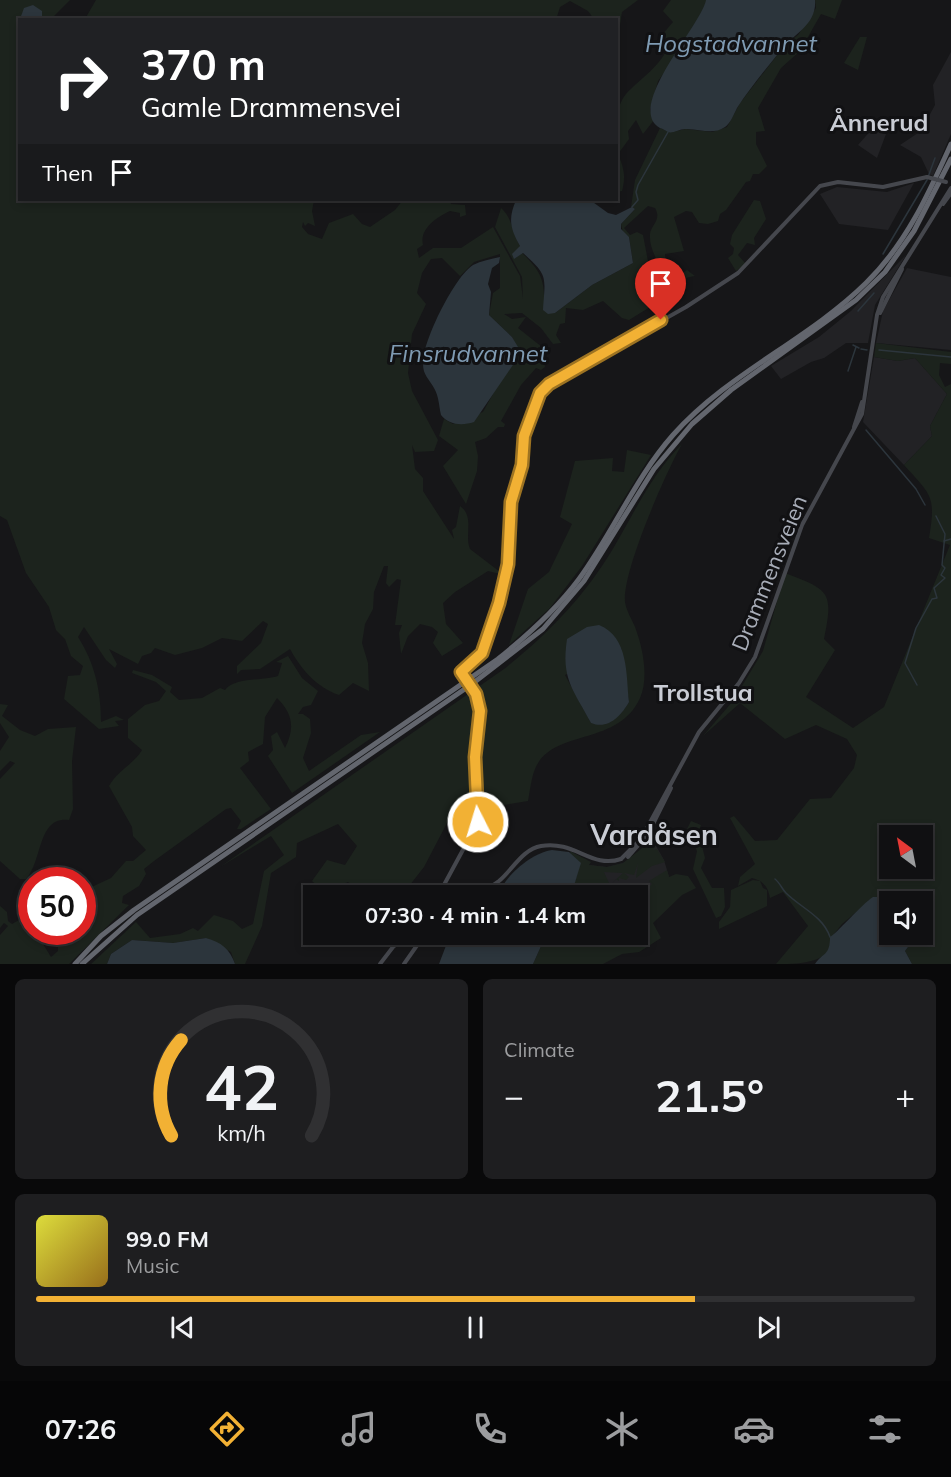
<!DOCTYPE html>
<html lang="en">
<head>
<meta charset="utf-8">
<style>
	body { margin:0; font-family:Mulish,sans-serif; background:#1e1e20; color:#f1f3f6; height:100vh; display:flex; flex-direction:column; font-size:22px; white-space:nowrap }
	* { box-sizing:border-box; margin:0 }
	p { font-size:20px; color:#9c9d9f }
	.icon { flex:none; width:33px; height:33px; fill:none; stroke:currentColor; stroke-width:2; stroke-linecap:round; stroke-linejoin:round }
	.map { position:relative; height:964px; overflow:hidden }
	.panel { display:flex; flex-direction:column; gap:15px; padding:15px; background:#09090a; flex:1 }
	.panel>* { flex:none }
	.hud { position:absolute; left:18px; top:18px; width:600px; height:183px; border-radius:0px; box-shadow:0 3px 9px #0003,0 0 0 2px #303032; background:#202124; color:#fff; overflow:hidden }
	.needle { width:39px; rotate:328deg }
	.controls { position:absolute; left:879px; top:825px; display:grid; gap:12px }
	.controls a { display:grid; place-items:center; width:54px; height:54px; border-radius:0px; background:#101012; box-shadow:0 3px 9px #0003,0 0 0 2px #303032; font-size:30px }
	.speed { position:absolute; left:18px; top:867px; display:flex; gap:12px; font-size:30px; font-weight:700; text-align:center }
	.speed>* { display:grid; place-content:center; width:78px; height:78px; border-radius:50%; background:#101012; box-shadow:0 3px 9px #0003,0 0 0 2px #303032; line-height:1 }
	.speed .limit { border:9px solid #d22; background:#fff; color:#111 }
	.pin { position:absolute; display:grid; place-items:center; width:51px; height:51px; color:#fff; margin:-62px -26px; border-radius:50% 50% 50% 0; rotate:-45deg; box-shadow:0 0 6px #0007 }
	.pin .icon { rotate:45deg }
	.me { position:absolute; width:66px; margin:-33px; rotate:355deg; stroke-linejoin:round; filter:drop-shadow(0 0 4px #0008) }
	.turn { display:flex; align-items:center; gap:21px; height:126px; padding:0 24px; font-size:27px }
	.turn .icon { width:78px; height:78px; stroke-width:2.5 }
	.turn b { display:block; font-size:42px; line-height:51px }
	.then { display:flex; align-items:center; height:57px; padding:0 24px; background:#0003; gap:12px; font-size:22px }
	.big { font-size:45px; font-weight:700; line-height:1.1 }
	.panel .tile { flex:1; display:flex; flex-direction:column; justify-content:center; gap:9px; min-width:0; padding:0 21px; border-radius:9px; background:#1e1e20 }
	.panel .dial { align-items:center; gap:0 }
	.dial svg { height:156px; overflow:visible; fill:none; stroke:#303032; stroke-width:7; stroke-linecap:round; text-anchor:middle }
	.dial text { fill:#f1f3f6; stroke:none }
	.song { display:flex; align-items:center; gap:18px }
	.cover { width:72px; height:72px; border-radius:9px; background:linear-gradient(135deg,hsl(60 70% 55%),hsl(40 70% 35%)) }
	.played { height:6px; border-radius:3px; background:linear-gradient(90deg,#f2b134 75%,#303032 75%) }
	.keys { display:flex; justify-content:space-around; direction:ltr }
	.heat { display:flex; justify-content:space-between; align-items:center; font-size:33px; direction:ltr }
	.panel .tiles { flex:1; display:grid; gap:15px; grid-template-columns:1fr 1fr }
	.tile:last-child { grid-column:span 2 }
	.trip { position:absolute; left:303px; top:885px; width:345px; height:60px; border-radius:0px; background:#101012; box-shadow:0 3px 9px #0003,0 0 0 2px #303032; font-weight:700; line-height:60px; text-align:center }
	.tabs { display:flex; height:96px; justify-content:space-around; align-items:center; background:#060607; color:#9c9d9f }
	.tabs .icon { width:42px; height:42px }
	.tabs .on { color:#f2b134 }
	.tabs b { font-size:27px; color:#f1f3f6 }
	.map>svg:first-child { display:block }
	.built { fill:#222225 }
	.green { fill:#1c231d; fill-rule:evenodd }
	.water { fill:#2c353c }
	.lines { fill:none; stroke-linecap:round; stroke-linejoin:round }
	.stream { stroke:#2c353c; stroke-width:1.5 }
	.secondary { stroke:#45474d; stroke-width:4 }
	.highway { stroke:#63666e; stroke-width:5 }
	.secondary-bridge { stroke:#45474d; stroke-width:4 }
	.route-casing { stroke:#9d7322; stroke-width:15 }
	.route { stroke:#f2b134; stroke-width:10 }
	.labels { text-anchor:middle; stroke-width:6; stroke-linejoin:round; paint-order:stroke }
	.street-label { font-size:22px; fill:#a8adb8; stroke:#111113 }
	.water-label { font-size:24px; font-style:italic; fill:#7f9bb3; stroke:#111113 }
	.neighbourhood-label { font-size:24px; font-weight:bold; fill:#c9ccd4; stroke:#111113 }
	.district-label { font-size:28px; font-weight:bold; fill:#c9ccd4; stroke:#111113 }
</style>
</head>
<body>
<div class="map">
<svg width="951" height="964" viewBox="0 0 951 964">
	<rect width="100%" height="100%" fill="#161618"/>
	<g class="built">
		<polygon points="951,52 951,134 933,176 929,174 921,157 900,145 921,131 935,105 933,85"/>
		<polygon points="873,128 886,134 877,158 858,145"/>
		<polygon points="914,183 888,230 839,224 820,194 837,187 887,192"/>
		<polygon points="906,255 875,305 868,343 846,343 824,358 811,362 781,379 771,366 819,337 851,311"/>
		<polygon points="907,268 951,277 951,350 876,343 883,311"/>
		<polygon points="874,357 898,361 915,358 947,394 930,426 932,436 904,465 863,422"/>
		<polygon points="649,841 656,846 664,860 669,877 638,914 638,896 572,895 577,880 589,865 607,867 623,863 634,857"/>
	</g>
	<g class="green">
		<path d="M0,0h70l-19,19h-9l1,-3 -23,1v183h294l-2,11 3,15 -7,-3 -3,3 -2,-4 -1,5 6,7 14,5 7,-16 24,-9 9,10 8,3 25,-17 8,-10h47l1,4 14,1 1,10 -6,2v-4l-10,-2c-13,6 -31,18 -27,34l-6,4 2,9 14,-10h28l32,-21 27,49 3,23 -1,-22 -27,-50 6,-19c11,9 12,26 19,38l-6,13 8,-6c21,20 23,29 22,57l11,3 37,-28 41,-22 -4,-26 -6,-4 -2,-9 14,-15 -4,-2 4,-27 25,-52 10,4 16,-3 26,3 15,-5 13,-24 45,-58 13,-10 18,-27 -1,-8h27l-7,19 -14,-5 -21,37 -19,17 -23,40 7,23 -9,1v12l11,22 -8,8h-6l-3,7 -4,1 -20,28 -6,4 -2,7 -10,3 -9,-1 -7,-11 -6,-1 -12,6 10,34 -19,3 1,14 -6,-2c-5,-9 -11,-21 -10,-32 1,-9 12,-14 5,-26l-7,-2 -24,22 6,7 7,-3 6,3 5,26 -6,12 4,12 8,7 33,-22 8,6c-18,3 -22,9 -35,18l3,5 -34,21 -7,-2 -19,-17 -20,9 -17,-2 -1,15 -5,1 -4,11 5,8 -8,1 -12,-16 -19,-15 -18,1 8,5 14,-2 -8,11 24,19 3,20 -4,3 -5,-2 -15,17 -20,36 4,3 -1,3h-6l-12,11 -11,4 3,14 -1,15 -11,33 -23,-38 15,-16 -19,-14 5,-17 9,5 30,-12 16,-29 21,-29 -8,-17 -23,-22 4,-22 7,-5v-34l-26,8 -14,14 -18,-18 -11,1 -9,14 -5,20 9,11 -14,30 -4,39 4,18 26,49 -4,11 -19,1 -3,-7 3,24 8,9v13l31,48 -2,-9 4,-3 4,-21c15,11 4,28 10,43l34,26 -16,-4 -33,21 -12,11 3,21 17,19 -21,13 -9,-13 5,-11 -6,-5 -12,-3 -12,12 -7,18 -2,-21 3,-8h-7l6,-45 -4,-1 -8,8 -3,-4 2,-17h-4l-10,26 -1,17 -8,15 -3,19 6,20 1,28 -16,-8 -14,12c-23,-8 -38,-26 -49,-46l-30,20 -19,1 -4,4v-8l24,-23 7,-19 -5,-3 -21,20 -20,-3 -20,10 -27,7 -20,-7 -4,5 -9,3 -4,8 -29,-15 8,15 -2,4 -9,-8 -22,-33 -6,10c17,26 23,55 23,85l15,-6 8,4 -9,1 4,5 -20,3 -35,-30 4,-23 12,-1 3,-9 -12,-10 -6,-17 -9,-9 -7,-23 -23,-34 -19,-53 -7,-4z"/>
		<polygon points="96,0 638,0 622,12 619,31 617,30 616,20 594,19 588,11 570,1 560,7 556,20 85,19"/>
		<path d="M671,0h35v4l-28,50 -20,27 -8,28 4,11 -11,14 -7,-14 -8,11 1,8 -11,15c6,14 8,23 4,37l-5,1c0,-24 -7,-81 9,-98 15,-16 35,-28 43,-49l-7,-10 11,-13 -10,-11z"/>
		<polygon points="860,37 867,37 858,70 844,63"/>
		<polygon points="754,200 760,201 766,219 754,238 755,245 747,243 738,255 746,264 736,271 728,258 733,254 734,248 730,244 732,235"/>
		<path d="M876,343l75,9v12l-11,-1 -1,12 6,12 6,-3v580h-39l-7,-13 3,-4 -7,-12 21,-1v-32h-32l-1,6 -10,-11h-5l-32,27 -12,15c4,25 -35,25 -54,25l32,-38 -25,-34 -13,6c-2,-11 -6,-17 -18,-20l-14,8 2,-9 15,-13 -25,-46 4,-2 21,25 22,-1 33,-41 21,-1 23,-30 3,-13 -10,-16 -31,-14 -31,14 -45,-36 -37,33 30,-35 30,-50 22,-78c44,17 49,18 39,66l11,11 -29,47 47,31 31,-21 66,-162 -21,-7c7,-42 3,-42 -25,-73l28,-29 -2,-10 17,-32 -32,-36 -17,3 -24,-4zM890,836h32v32h-32z"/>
		<path d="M682,444c-16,28 -60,128 -57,158 1,8 7,18 10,25 8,21 14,51 5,71 -22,49 -88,30 -105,71 -4,10 -5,22 -7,32l-42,7 -12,-10 -15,2 -35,67 -22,28h-38l-16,-13 -24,10 -12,-11 15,-21 18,5 12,-19 -19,-22 -41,19 -1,14 -25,16 -9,53 -17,38h-10l-4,-12 -25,-14 -33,5 -41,-3 -21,14 -4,10h-16l45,-42 14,16 30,-4 13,-6 5,3 16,-16 19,6 9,8 11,-5 11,-53 20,-16 -13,-19 -51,31 284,-198c45,-36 81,-73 110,-122 21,-36 38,-73 68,-103zM621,648l8,54c-10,16 -19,24 -38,21l-26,-48z"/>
		<polygon points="627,450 651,455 582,566 550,608 509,645 528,589 549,572 572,524 560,517 575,461 613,458 612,471 624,472"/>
		<path d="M288,656l14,22 16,13 -7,14 -8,2 -5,7h5l7,5 1,14 -8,25 6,13 52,-36 19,-3 -88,61 -24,-37 5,-6 -2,-14 6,-4 8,16c10,-20 8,-34 -8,-50l-12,19 -2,27 -15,8 1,9 -9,7 31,41 -30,20h-4l4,-8 -10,-13 -5,1 -72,52 -10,8 2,5 -7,12 -16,10 -1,7 7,2 -60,59h-69v-29l8,-9 -4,-3 -4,5v-22l7,6 1,9 4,3 19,-11v9l-3,5 9,7 14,23 7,-6v-5l11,-2 8,-12h5l1,-41 28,-13 15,-17h7l13,-11 -13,-14 -1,-9 -23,-41c9,-16 25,-22 33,-36l-14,-12v-19l17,-14 14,-4 7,-10 -10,-9 -24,-9 1,-3 19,5 20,12 -2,5 9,8 23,-2 18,-10 5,2c10,-13 38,-9 53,-14l4,-13 -6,-1z"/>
		<path d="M0,704l8,1 -6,11 18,14 15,6 13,-7 28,-2 -4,34 1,48 -4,11c-32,-4 -26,41 -43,59h-6l-20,-18v-82l15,-16 -5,-2 -10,10v-20l9,-14 -9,-14z"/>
		<polygon points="691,821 701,825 697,835 699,839 707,839 702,846 705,858 701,868 712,888 724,888 725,907 721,916 716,918 693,869 697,851 687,829"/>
		<polygon points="650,842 656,847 652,850 657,849 665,862 652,866 636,878 638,863 634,875 624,873 629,877 626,880 619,878 619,881 616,879 612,883 623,873 604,872 609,883 599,895 568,896 572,892 580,863 571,856 570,851 591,862 589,865 607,867 623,863"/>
		<polygon points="667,870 669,877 676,874 688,876 696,888 682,895 653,923 661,938 639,952 622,954 603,964 533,964 546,935 638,934 638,900 643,894 640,890 645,891 652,884 649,881"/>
		<polygon points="753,880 760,881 763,888 767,890 767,906 719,929 719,922 730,907 731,890"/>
	</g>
	<g class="water">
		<path d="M706,0h109c2,25 -21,33 -34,50 -15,19 -31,38 -44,58 -3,6 -7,16 -12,19 -13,9 -26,1 -40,2 -5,0 -13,5 -17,3 -3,-2 -5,-3 -8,-4 -36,-20 42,-104 46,-128z"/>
		<polygon points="33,5 42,11 42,19 20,19 24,8"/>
		<path d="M516,200h74l18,13 8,2 16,-8 3,2 -14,15v5l8,8 4,26 -41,22 -37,28 -7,1 -5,-4c2,-33 6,-34 -20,-57l-9,6 -2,-5 8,-8c-10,-18 -12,-27 -4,-46z"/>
		<path d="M500,257l-1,6 -7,5 -4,16 3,8 -2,23 23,22 6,10 -3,15 -41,60c-12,4 -25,3 -33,-7 -2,-8 -2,-19 -7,-27 -5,-9 -11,-13 -11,-24 -1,-22 32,-88 50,-99 8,-4 18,-6 27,-8z"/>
		<path d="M599,625c30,12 27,50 30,77 -8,14 -21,28 -38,21 -18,-34 -30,-44 -24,-84l20,-12z"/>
		<path d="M552,850l17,2 12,11 -9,29 -4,3h-70c7,-19 33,-42 54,-45z"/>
		<path d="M873,897h6l9,7 2,30 11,1 7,12 -3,4 7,13h-97c8,-12 15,-8 15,-27 5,-2 32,-33 43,-40z"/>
		<polygon points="450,935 450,934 546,935 533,964 439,964"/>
		<path d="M206,938c15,4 24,11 29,26h-128l4,-10 21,-14 41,3z"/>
	</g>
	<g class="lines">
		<g class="stream">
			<polyline points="632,207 638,200 636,192 638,185 668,132"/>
			<polyline points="883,254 927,180 935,158"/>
			<polyline points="858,311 874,293"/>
			<polyline points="853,345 859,348"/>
			<polyline points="861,349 867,350"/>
			<polyline points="879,350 951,357"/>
			<polyline points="848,371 856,347"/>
			<polyline points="866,430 916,489 925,505"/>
			<polyline points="944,541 951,539"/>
			<polyline points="917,685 905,663 916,628 932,599 937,598 934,588 945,578 941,575 945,568 942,565 945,534 936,516"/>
			<path d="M775,879c5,4 7,10 11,14 15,15 37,23 44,44"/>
		</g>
		<g class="secondary">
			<polyline points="943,204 951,193"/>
			<polyline points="880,313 902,269"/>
			<polyline points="854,427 862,402"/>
			<polyline points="463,676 461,672 482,653 499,603 508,564 509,511 522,465 524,437 540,392 549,384 686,307 738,273 820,186 838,182 883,187 927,177"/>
			<polyline points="628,857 648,834 671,788"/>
			<polyline points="621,859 641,839 699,732 739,683 755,657 802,525 862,414 877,315 883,297 951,188"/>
			<polyline points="438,896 478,822 475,757 480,711 473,690"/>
			<path d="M466,896c12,-3 23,-7 33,-15 14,-12 24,-32 42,-35 34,-6 50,23 80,13"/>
			<polyline points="380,964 393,947 408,934"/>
			<polyline points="404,964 425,934"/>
		</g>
		<g class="highway">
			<path d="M75,964l26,-28 33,-26 364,-251c30,-24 58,-49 81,-80 34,-46 56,-101 94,-144 55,-62 134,-94 193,-152 40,-39 62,-88 85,-139"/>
			<polyline points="82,964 137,915 472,684 543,629 584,581 654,469 692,424 731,390 856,300 885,272 914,231 951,159"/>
		</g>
		<g class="secondary-bridge">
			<polyline points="927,177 946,182"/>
			<polyline points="463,676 473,690"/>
		</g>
	</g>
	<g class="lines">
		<g class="route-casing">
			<polyline id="route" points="478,822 475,757 480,711 476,694 461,672 482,653 499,603 508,564 511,502 522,465 524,436 540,393 549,384 661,320"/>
		</g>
		<use href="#route" class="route"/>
	</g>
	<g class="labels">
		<g class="street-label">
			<text transform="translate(769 573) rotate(-68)" y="8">Drammensveien</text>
		</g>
		<g class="water-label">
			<text x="731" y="52">Hogstadvannet</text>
			<text x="468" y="362">Finsrudvannet</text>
		</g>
		<g class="neighbourhood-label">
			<text x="879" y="131">Ånnerud</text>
			<text x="703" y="701">Trollstua</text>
		</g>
		<g class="district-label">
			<text x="654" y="845">Vardåsen</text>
		</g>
	</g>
</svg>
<div class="controls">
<a><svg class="needle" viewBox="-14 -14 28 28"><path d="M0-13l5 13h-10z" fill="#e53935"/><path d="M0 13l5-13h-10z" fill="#9c9d9f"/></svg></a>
<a><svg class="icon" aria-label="sound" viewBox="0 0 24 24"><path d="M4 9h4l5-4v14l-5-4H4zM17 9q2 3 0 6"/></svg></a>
</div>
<div class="speed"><div class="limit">50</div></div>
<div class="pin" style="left:661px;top:320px;background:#d93025"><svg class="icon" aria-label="arrive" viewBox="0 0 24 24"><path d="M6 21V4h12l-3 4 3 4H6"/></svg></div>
<svg class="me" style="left:478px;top:822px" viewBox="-20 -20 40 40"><circle r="17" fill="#f2b134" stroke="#fff" stroke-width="3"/><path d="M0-11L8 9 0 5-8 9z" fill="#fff"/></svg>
<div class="trip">07:30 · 4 min · 1.4 km</div>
<div class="hud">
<div class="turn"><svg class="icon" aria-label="right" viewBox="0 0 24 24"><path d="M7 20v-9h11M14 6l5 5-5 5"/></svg><div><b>370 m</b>Gamle Drammensvei</div></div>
<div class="then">Then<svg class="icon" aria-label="arrive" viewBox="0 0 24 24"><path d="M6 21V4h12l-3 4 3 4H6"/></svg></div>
</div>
</div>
<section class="panel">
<div class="tiles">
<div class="tile dial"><svg viewBox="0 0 100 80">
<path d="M14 69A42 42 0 1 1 86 69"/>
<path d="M14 69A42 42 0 0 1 19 20" stroke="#f2b134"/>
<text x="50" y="56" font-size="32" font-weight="700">42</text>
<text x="50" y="72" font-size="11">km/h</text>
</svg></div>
<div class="tile"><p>Climate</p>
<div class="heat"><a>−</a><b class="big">21.5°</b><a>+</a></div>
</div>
<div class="tile">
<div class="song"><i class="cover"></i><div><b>99.0 FM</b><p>Music</p></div></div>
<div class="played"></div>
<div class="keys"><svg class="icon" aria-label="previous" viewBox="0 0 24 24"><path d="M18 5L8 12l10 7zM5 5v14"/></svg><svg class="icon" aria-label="pause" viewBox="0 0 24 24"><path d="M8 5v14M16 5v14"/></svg><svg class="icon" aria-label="next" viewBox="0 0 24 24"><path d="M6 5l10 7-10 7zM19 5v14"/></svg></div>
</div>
</div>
</section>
<nav class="tabs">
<b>07:26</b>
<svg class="icon on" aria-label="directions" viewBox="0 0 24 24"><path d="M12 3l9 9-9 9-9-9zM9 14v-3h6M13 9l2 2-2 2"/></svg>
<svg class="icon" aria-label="music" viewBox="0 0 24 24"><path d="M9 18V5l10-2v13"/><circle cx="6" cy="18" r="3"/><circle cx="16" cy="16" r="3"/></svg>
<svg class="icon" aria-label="phone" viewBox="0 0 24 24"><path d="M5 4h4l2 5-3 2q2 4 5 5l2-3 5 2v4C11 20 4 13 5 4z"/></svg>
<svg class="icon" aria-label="climate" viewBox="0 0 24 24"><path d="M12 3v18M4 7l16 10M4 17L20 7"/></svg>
<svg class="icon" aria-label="car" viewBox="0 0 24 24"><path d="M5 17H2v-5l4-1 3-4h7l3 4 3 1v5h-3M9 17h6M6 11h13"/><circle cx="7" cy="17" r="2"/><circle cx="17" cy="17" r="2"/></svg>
<svg class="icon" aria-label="filters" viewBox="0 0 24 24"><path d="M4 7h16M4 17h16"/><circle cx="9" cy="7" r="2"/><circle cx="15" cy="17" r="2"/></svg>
</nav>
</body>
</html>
